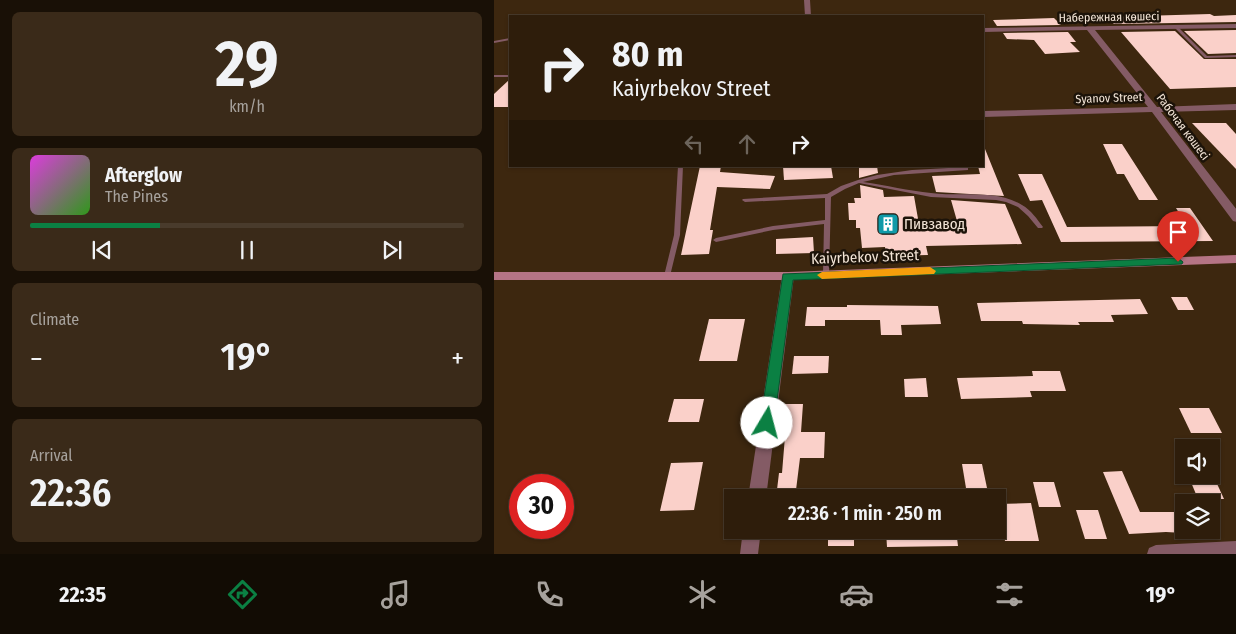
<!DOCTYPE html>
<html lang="en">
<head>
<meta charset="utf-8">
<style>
	body { margin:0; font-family:"Fira Sans Condensed",sans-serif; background:#3a2a19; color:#f1f3f6; height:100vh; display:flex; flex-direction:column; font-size:19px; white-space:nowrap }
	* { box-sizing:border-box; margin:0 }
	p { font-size:16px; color:#a7a29d }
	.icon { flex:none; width:28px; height:28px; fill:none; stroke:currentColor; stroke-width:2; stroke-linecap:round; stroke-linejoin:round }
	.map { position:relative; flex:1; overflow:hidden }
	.sheet { display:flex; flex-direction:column; gap:12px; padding:12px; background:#191006; width:494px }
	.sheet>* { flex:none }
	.guide { position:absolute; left:15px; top:15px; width:475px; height:152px; border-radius:0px; box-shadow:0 1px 4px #0004,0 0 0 1px #493b2c; background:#2e1d0b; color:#f1f3f6; overflow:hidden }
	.controls { position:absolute; left:681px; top:439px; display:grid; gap:10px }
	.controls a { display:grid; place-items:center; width:45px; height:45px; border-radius:0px; background:#2e1d0b; box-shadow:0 1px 4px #0004,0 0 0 1px #493b2c; font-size:25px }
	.speed { position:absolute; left:15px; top:474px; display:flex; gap:10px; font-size:25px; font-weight:700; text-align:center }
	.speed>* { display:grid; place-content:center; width:65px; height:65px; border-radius:50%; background:#2e1d0b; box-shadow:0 1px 4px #0004,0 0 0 1px #493b2c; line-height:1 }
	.speed .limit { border:8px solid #d22; background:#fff; color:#111 }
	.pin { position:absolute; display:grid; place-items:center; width:42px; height:42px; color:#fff; margin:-51px -21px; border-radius:50% 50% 50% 0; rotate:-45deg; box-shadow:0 0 5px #0007 }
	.pin .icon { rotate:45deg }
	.me { position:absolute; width:55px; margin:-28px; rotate:8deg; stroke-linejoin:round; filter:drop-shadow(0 0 4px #0008) }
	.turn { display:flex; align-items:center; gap:18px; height:105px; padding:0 20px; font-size:22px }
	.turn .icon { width:65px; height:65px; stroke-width:2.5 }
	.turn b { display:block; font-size:35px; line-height:42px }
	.lanes { display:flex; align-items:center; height:48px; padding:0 20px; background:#0003; justify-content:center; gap:25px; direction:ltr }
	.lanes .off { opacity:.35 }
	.big { font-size:38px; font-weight:600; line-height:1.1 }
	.sheet .tile { flex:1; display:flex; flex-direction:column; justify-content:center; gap:8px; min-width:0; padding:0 18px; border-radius:8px; background:#3a2a19 }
	.sheet .dial { align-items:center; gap:0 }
	.dial b { font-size:65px; line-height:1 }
	.song { display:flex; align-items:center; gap:15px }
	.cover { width:60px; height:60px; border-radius:8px; background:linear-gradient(135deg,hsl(300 70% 55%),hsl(110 70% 35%)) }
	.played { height:5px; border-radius:2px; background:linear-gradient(90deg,#0b8043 30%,#493b2c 30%) }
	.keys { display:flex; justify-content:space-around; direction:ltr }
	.heat { display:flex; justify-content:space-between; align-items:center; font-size:28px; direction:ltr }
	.trip { position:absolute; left:230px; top:489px; width:282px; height:50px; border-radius:0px; background:#2e1d0b; box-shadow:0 1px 4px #0004,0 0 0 1px #493b2c; font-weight:600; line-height:50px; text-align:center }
	.menu { display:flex; height:80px; justify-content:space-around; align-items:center; background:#120c04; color:#a7a29d }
	.menu .icon { width:35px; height:35px }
	.menu .selected { color:#0b8043 }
	.menu b { font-size:22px; color:#f1f3f6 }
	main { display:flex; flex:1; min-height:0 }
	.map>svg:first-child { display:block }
	.building { fill:#fad0c9 }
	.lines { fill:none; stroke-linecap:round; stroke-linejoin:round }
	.lane { fill:#845b65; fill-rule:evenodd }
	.street { fill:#845b65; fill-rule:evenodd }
	.secondary { fill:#b57485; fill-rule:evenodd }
	.route { fill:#0b8043; stroke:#07532c }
	.slow { fill:#f59e0b }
	.labels { text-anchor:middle; stroke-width:5; stroke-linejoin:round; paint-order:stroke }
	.far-street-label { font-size:12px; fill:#f3e5d7; stroke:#1c1309 }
	.poi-label { font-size:15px; fill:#f3e5d7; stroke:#1c1309; text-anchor:start }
	.street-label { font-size:15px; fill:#f3e5d7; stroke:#1c1309 }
</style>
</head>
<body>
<main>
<section class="sheet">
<div class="tile dial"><b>29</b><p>km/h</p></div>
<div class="tile">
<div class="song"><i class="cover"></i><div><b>Afterglow</b><p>The Pines</p></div></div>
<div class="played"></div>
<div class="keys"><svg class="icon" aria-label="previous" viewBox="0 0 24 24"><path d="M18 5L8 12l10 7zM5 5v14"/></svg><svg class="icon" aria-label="pause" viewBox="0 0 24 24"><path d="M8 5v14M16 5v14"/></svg><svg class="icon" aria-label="next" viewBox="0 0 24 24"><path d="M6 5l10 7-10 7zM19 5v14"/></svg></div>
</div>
<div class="tile"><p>Climate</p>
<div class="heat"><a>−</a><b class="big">19°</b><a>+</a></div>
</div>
<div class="tile"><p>Arrival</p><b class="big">22:36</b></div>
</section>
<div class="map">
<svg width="743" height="554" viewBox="0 0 743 554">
	<rect width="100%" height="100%" fill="#3d270f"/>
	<g class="building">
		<polygon points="716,14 720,16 743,15 743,22 620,24 613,17"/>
		<polygon points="560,18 567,25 503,26 499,20"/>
		<polygon points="743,30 743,53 714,54 690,31"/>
		<polygon points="681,31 710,59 743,59 743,87 676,89 627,32"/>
		<polygon points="574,32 582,42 576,42 586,52 551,54 540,40 513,39 509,33"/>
		<polygon points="16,79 16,107 0,107 0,94"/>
		<polygon points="698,123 732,123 743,135 743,170"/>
		<polygon points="489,144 510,196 442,192 438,176 486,174 484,166 489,166"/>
		<polygon points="609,144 628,144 664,200 645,200 630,174 623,174"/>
		<polygon points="206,166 227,166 226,172 281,176 276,189 223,187 216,230 219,230 215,254 187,255"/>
		<polygon points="289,166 337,166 339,178 290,180"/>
		<polygon points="365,166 383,166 384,173 365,178"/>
		<polygon points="524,174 548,174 573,227 693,226 682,208 696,208 719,241 567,242 548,200 536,201"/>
		<polygon points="366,185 389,190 390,197 420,196 426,230 465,228 457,200 511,204 528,244 432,246 434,255 392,256 391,247 368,248 366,228 362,228 362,220 355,220 354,203 361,203 360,198 367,198"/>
		<polygon points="319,237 320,253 282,254 282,239"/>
		<polygon points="677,297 693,297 700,310 684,310"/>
		<polygon points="646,299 654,314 617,315 620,322 584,322 586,325 529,324 528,321 487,321 483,303"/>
		<polygon points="353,305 444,306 447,324 407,325 408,335 387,335 386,320 331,320 331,326 311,326 313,307 353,307"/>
		<polygon points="215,319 251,319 243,361 205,361"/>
		<polygon points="300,356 335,356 334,373 298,374"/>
		<polygon points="538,371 566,371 572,391 536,391 538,397 467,399 463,378 539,376"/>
		<polygon points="432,378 434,397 411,397 410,379"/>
		<polygon points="180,399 210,399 205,422 174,422"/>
		<polygon points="291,404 309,404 307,432 331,432 330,458 306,458 301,498 282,498 285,473 288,473 292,424 289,424"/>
		<polygon points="685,408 715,408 728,433 697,433"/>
		<polygon points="209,462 200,510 166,511 177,463"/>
		<polygon points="468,464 488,464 493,488 472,488"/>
		<polygon points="628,471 646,512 690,512 690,533 672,532 635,534 609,472"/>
		<polygon points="694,475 719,475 730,499 704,499"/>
		<polygon points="539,482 560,482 567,507 545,507"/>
		<polygon points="537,503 545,541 511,541 504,504"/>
		<polygon points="582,510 604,510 613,539 591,539"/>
		<rect x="334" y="530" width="26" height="16"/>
		<polygon points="392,530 462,530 464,546 393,547"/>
	</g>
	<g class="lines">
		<g class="lane">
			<polygon points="681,26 683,26 713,56 743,55 743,57 711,58 681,28"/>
			<polygon points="16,38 16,40 0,43 0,41"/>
			<rect x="0" y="75" width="16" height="2"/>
			<polygon points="184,166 189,166 186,235 176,276 173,278 170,276 180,235"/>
			<path d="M472,167l2,1v2l-74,5 -31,7c23,3 46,9 68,11 29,4 65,-4 91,12 9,5 15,14 21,22l-1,1h-4l-10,-12 -10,-9 -12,-5 -10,-2 -65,-3 -72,-14 -14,6 -14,8 -2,78 -1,1 -2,1 -3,-2 1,-51 -51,6 -57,12 -3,-2 3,-2 57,-12 52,-6v-22l-80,4 -3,-2 1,-1 84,-5 14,-8 17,-6 19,-5 35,-5z"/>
		</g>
		<g class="street">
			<polygon points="310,0 316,0 317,16 311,16"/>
			<polygon points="743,24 743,28 601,30 663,107 743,104 743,110 667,112 743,210 743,222 739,221 658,112 489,117 489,111 654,107 593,30 489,32 489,28"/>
			<polygon points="294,272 300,276 272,498 254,498 288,276"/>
			<polygon points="249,530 267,530 264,554 246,554"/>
			<polygon points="743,541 743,554 653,554 655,548 662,545"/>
		</g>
		<polygon class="secondary" points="743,255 743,263 294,280 0,280 0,272 294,272"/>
	</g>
	<polygon class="route" points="684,258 689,262 688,264 299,280 280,423 278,427 268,427 266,423 289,274"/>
	<polygon class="slow" points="436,267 442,271 440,274 328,279 323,275 328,272"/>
	<defs>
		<g id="building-square" transform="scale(1.125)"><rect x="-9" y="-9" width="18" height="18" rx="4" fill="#0f9aa8" stroke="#1c1309"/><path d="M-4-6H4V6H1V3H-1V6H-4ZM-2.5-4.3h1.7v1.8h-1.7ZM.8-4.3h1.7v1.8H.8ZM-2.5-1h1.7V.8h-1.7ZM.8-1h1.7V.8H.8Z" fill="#fff"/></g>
	</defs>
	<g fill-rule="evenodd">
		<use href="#building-square" x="394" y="224"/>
	</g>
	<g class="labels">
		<g class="far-street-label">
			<text transform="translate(615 17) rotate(-1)" y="4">Набережная көшесі</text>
			<text transform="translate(615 98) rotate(-2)" y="4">Syanov Street</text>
			<text transform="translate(689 127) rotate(53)" y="4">Рабочая көшесі</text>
		</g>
		<g class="poi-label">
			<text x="410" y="229">Пивзавод</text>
		</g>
		<g class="street-label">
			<text transform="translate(371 257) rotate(-2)" y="5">Kaiyrbekov Street</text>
		</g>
	</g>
</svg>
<div class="controls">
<a><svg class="icon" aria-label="sound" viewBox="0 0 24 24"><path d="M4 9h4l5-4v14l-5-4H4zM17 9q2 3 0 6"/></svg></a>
<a><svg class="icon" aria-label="layers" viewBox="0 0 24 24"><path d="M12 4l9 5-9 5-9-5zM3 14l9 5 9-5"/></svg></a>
</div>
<div class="speed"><div class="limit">30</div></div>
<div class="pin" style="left:684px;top:262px;background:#d93025"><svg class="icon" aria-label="arrive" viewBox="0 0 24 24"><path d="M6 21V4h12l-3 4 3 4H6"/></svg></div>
<svg class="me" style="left:273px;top:423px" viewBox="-20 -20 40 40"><circle r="19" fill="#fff"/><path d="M0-13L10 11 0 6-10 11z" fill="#0b8043"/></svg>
<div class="trip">22:36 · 1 min · 250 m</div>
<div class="guide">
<div class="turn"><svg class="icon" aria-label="right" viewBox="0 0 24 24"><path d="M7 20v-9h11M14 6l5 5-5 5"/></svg><div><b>80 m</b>Kaiyrbekov Street</div></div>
<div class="lanes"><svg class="icon off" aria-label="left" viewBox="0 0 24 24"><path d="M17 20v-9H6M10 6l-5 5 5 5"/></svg><svg class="icon off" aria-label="ahead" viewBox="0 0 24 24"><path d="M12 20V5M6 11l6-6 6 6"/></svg><svg class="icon" aria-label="right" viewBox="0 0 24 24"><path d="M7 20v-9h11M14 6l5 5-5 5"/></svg></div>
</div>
</div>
</main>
<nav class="menu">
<b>22:35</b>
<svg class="icon selected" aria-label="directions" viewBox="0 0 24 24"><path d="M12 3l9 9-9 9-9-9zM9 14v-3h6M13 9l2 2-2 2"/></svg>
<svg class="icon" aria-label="music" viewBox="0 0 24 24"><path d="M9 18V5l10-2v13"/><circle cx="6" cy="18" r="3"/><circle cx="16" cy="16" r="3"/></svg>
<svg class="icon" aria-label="phone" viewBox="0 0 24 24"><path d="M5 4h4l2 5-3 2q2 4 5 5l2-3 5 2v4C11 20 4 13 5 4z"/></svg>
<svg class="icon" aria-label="climate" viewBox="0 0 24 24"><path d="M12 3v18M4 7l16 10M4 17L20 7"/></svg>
<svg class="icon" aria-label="car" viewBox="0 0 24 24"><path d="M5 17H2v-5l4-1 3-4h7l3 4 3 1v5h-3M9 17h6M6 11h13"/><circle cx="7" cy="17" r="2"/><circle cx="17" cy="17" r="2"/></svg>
<svg class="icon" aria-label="filters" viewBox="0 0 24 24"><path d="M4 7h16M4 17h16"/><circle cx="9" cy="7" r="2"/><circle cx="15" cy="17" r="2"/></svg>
<b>19°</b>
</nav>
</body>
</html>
